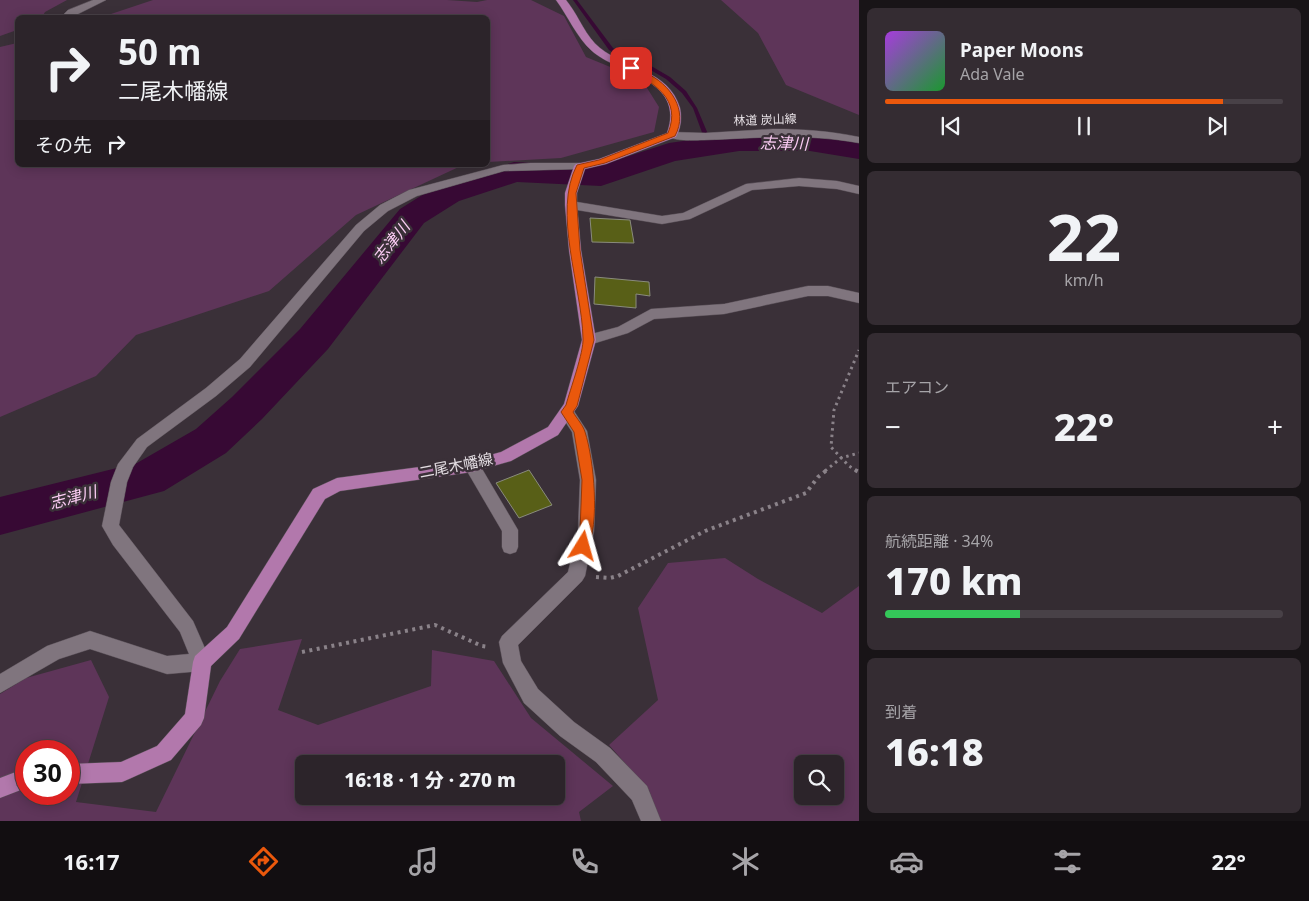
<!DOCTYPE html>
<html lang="ja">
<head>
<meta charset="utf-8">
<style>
	body { margin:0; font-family:"Noto Sans","Noto Sans JP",sans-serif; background:#342c32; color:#f1f3f6; height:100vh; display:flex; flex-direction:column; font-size:19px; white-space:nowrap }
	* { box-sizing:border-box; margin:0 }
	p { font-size:16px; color:#a6a4a8 }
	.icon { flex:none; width:28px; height:28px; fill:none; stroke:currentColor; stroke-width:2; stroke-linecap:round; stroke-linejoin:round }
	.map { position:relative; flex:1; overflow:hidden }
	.sheet { display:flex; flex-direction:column; gap:8px; padding:8px; background:#181417; width:450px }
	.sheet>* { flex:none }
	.hud { position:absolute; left:15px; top:15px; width:475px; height:152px; border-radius:8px; box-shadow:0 2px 12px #0003,0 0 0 1px #484147; background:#2c242a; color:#f1f3f6; overflow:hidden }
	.fabs { position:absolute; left:794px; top:755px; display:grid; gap:10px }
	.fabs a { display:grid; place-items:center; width:50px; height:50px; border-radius:8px; background:#2c242a; box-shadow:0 2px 12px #0003,0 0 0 1px #484147; font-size:25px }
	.speed { position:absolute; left:15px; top:740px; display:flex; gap:10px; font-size:25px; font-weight:700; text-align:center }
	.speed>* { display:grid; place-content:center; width:65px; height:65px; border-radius:50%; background:#2c242a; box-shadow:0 2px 12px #0003,0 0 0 1px #484147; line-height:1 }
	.speed .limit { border:8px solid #d22; background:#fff; color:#111 }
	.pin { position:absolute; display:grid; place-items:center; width:42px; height:42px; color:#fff; margin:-21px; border-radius:10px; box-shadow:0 2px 8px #0006 }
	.me { position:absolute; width:55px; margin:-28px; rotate:8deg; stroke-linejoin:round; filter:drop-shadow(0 0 4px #0008) }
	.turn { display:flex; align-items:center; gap:18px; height:105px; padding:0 20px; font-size:22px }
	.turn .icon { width:65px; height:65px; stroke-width:2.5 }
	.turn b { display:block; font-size:35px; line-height:42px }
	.then { display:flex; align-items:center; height:48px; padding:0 20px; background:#0003; gap:10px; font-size:19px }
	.big { font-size:38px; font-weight:800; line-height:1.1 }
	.sheet .tile { flex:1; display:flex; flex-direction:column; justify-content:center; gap:8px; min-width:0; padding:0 18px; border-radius:8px; background:#342c32 }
	.sheet .dial { align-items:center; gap:0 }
	.dial b { font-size:65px; line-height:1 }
	.song { display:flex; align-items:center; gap:15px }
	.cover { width:60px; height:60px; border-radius:8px; background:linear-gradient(135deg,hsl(280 70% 55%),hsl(130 70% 35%)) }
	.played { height:5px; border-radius:2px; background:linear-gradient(90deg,#ea580c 85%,#484147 85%) }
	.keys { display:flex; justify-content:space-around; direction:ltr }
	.heat { display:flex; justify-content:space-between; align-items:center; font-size:28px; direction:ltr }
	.charge { height:8px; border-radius:4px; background:linear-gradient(90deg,#34c759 34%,#484147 0) }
	.trip { position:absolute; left:295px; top:755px; width:270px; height:50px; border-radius:8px; background:#2c242a; box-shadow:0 2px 12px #0003,0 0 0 1px #484147; font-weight:800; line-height:50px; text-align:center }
	.menu { display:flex; height:80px; justify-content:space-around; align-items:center; background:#120e11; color:#a6a4a8 }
	.menu .icon { width:35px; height:35px }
	.menu .selected { color:#ea580c }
	.menu b { font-size:22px; color:#f1f3f6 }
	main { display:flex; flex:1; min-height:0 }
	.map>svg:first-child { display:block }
	.green { fill:#5e3559; fill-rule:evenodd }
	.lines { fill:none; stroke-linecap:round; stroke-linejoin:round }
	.stream { fill:#370934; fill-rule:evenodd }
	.river { fill:#370934; fill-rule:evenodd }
	.building { fill:#585f17; stroke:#898b7d }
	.minor-casing { stroke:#584f57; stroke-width:1 }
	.major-casing { stroke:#584f57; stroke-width:1 }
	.path-far1 { stroke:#8a8289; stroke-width:3; stroke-dasharray:2.5 4; stroke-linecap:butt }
	.path { stroke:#8a8289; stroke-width:4; stroke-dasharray:3 4.5; stroke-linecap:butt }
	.minor { fill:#80757e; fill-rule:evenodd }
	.major { fill:#b278ac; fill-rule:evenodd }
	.route { fill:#ea580c; stroke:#983908 }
	.labels { text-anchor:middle; stroke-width:5; stroke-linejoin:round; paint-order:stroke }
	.far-street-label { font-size:12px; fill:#e4dee3; stroke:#3a3038 }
	.street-label { font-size:15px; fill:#e4dee3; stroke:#3a3038 }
	.water-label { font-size:16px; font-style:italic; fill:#fccdf5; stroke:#3a3038 }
</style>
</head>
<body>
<main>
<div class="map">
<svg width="859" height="821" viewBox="0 0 859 821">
	<rect width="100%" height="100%" fill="#3a3038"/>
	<g class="green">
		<polygon points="0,0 67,0 45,12 42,17 18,18 17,30 0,36"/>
		<polygon points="153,0 447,0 477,2 487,0 531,0 564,16 586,57 642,80 659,107 654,132 561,158 488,162 488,18 102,17"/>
		<polygon points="676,0 859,0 859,115 786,85 758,33 721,0"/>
		<polygon points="17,43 18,165 463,165 356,215 269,291 136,335 96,376 0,417 0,47"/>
		<path d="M725,558l33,21 64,34 37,-27v235h-199l-11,-31 -40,-45 49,-45 -20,-92 30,-45zM802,764h33v32h-33z"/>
		<path d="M302,639l-24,71 40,15 113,-39 1,-36 62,11 37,57 82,68 -34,26 2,9h-581v-127l26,-16 65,-18 18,37 -33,105 80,10 64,-131 20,-32zM26,751h43v43h-43zM304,764h252v32h-252z"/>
	</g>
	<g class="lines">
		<polygon class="stream" points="573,0 577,0 613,48 624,55 646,63 670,77 686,91 697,108 713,146 712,147 708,147 707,146 693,108 682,93 666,79 642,65 620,57 609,50"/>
		<polygon class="river" points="739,133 810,133 859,141 859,159 810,151 739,151 675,161 601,186 517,182 459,201 424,223 328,349 262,419 226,453 164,491 0,535 0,497 137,463 196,429 232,397 300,329 400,209 435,187 514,162 598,166 669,143"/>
	</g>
	<g class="building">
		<polygon points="590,218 630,220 634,243 592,242"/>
		<polygon points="595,277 649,282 650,296 636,294 636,308 594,304"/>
		<polygon points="529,470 552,505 519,518 496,483"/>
	</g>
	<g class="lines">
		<g class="minor-casing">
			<g id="minor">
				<polygon points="93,0 106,0 70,18 60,18 68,10"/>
				<path d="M773,129c29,0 57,2 86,8v6c-55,-10 -100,-5 -155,-3 -10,0 -30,2 -38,-5l6,-3 33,1z"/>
				<polygon points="530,163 580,163 586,166 580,169 504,171 417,196 388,211 364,231 250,367 216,396 147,447 133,467 127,482 119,525 193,621 211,662 209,668 202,671 167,674 90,649 59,659 0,693 0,674 47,646 90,631 167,656 189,654 180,632 113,545 102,526 111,482 118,464 137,439 206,388 240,359 356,225 380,205 409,190 503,165"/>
				<polygon points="799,178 837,181 859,186 859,194 837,189 799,186 752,190 690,219 662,224 571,209 565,205 571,201 662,216 683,213 746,184"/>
				<polygon points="808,286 828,286 859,293 859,303 828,296 808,296 724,314 654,319 628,333 589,345 584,344 582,340 584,336 618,327 651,309 724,304"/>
				<polygon points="567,406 572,408 587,431 596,480 594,531 585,576 582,581 518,645 521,661 538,689 574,722 610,748 647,786 661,821 641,821 632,800 596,762 560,736 524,703 503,663 499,642 502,636 568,572 578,531 580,480 572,432 559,412 562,408"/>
				<polygon points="472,460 478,462 518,530 518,547 516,552 510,554 504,552 502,547 502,531 464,466 466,462"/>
			</g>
		</g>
		<g class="major-casing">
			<g id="major">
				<path d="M556,0h10l3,4c10,13 17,33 31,44 26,21 69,22 80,60 2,10 1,20 -4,29l-70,27 -21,5 -8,24v12l4,45 15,90 -18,66 -20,29 -47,26 -39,11 -132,19 -15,8 -86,140 -28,27 -7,52 -3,7 -30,35 -42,19 -7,3 -53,2v-20l52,-2 36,-16 28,-32 8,-52 2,-6 32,-29 86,-138 24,-11 135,-18 29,-8 47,-25 16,-23 18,-64 -13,-90 -4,-45v-12l9,-27 2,-2 23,-5 68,-26c19,-54 -48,-58 -75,-82 -15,-13 -24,-35 -36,-51z"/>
				<polygon points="26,768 26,788 0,798 0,778"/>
			</g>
		</g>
		<g class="path-far1">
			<polyline points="825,471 841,458 859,453"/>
			<polyline points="857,471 849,466 831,447 834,410 859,350"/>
		</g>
		<g class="path">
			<polyline points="855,470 859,472"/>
			<polyline points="596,577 610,578 618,576 705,531 806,493 818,477 827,470"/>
			<polyline points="302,652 435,625 482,646 489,647"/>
		</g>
		<use href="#minor" class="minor"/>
		<use href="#major" class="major"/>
	</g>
	<path class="route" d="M628,66c7,0 12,4 18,7 24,11 43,37 29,63l-70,27 -21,5 -8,25 4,57 14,90 -17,66 -4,6c4,7 10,13 12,20 9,28 15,92 2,118l-4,1 -5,-1 -2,-4 4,-15 2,-51 -8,-48 -13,-20 5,-7c4,-15 18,-53 17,-67 -1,-51 -31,-126 -6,-173l22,-5 69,-27c14,-34 -14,-50 -40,-63z"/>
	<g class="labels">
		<g class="far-street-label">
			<text transform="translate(765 120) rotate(-2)" y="4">林道 炭山線</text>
		</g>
		<g class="street-label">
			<text transform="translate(456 466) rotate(-11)" y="5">二尾木幡線</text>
		</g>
		<g class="water-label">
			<text transform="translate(784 143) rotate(1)" y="6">志津川</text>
			<text transform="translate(391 242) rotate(-52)" y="6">志津川</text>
			<text transform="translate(73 497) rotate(-15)" y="6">志津川</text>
		</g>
	</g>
</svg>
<div class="fabs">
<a><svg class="icon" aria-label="search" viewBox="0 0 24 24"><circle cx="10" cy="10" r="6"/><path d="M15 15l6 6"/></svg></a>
</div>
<div class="speed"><div class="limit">30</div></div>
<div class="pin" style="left:631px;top:68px;background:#d93025"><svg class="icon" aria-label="arrive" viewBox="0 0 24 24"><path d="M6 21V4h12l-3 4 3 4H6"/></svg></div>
<svg class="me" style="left:583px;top:546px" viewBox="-20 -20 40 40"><path d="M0-17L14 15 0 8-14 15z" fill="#ea580c" stroke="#fff" stroke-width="4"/></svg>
<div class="trip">16:18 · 1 分 · 270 m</div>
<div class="hud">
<div class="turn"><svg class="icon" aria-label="right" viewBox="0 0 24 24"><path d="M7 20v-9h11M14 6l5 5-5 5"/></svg><div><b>50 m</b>二尾木幡線</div></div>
<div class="then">その先<svg class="icon" aria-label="right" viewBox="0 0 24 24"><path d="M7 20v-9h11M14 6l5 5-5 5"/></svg></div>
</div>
</div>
<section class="sheet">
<div class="tile">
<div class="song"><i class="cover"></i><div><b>Paper Moons</b><p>Ada Vale</p></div></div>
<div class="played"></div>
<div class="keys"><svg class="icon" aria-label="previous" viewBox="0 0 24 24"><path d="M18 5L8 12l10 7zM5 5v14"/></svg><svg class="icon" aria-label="pause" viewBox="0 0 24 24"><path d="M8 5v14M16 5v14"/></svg><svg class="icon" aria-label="next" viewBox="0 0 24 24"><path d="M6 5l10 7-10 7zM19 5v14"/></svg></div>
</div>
<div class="tile dial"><b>22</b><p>km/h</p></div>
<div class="tile"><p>エアコン</p>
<div class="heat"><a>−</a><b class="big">22°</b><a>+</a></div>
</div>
<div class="tile"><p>航続距離 · 34%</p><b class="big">170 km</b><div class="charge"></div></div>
<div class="tile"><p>到着</p><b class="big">16:18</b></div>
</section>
</main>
<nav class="menu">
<b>16:17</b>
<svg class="icon selected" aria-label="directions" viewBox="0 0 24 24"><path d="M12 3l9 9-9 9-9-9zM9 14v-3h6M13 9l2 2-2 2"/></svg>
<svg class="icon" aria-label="music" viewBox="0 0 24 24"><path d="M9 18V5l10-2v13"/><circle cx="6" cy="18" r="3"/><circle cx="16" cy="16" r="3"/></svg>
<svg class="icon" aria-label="phone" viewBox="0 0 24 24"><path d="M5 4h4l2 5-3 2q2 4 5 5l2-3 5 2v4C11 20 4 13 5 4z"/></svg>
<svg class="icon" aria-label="climate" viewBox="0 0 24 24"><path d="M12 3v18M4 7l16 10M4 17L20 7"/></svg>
<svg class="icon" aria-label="car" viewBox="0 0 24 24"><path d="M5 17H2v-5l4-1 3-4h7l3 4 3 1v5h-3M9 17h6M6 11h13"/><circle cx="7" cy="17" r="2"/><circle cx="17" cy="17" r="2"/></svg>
<svg class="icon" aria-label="filters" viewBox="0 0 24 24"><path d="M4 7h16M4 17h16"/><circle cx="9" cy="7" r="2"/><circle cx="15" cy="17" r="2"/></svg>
<b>22°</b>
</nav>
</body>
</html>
